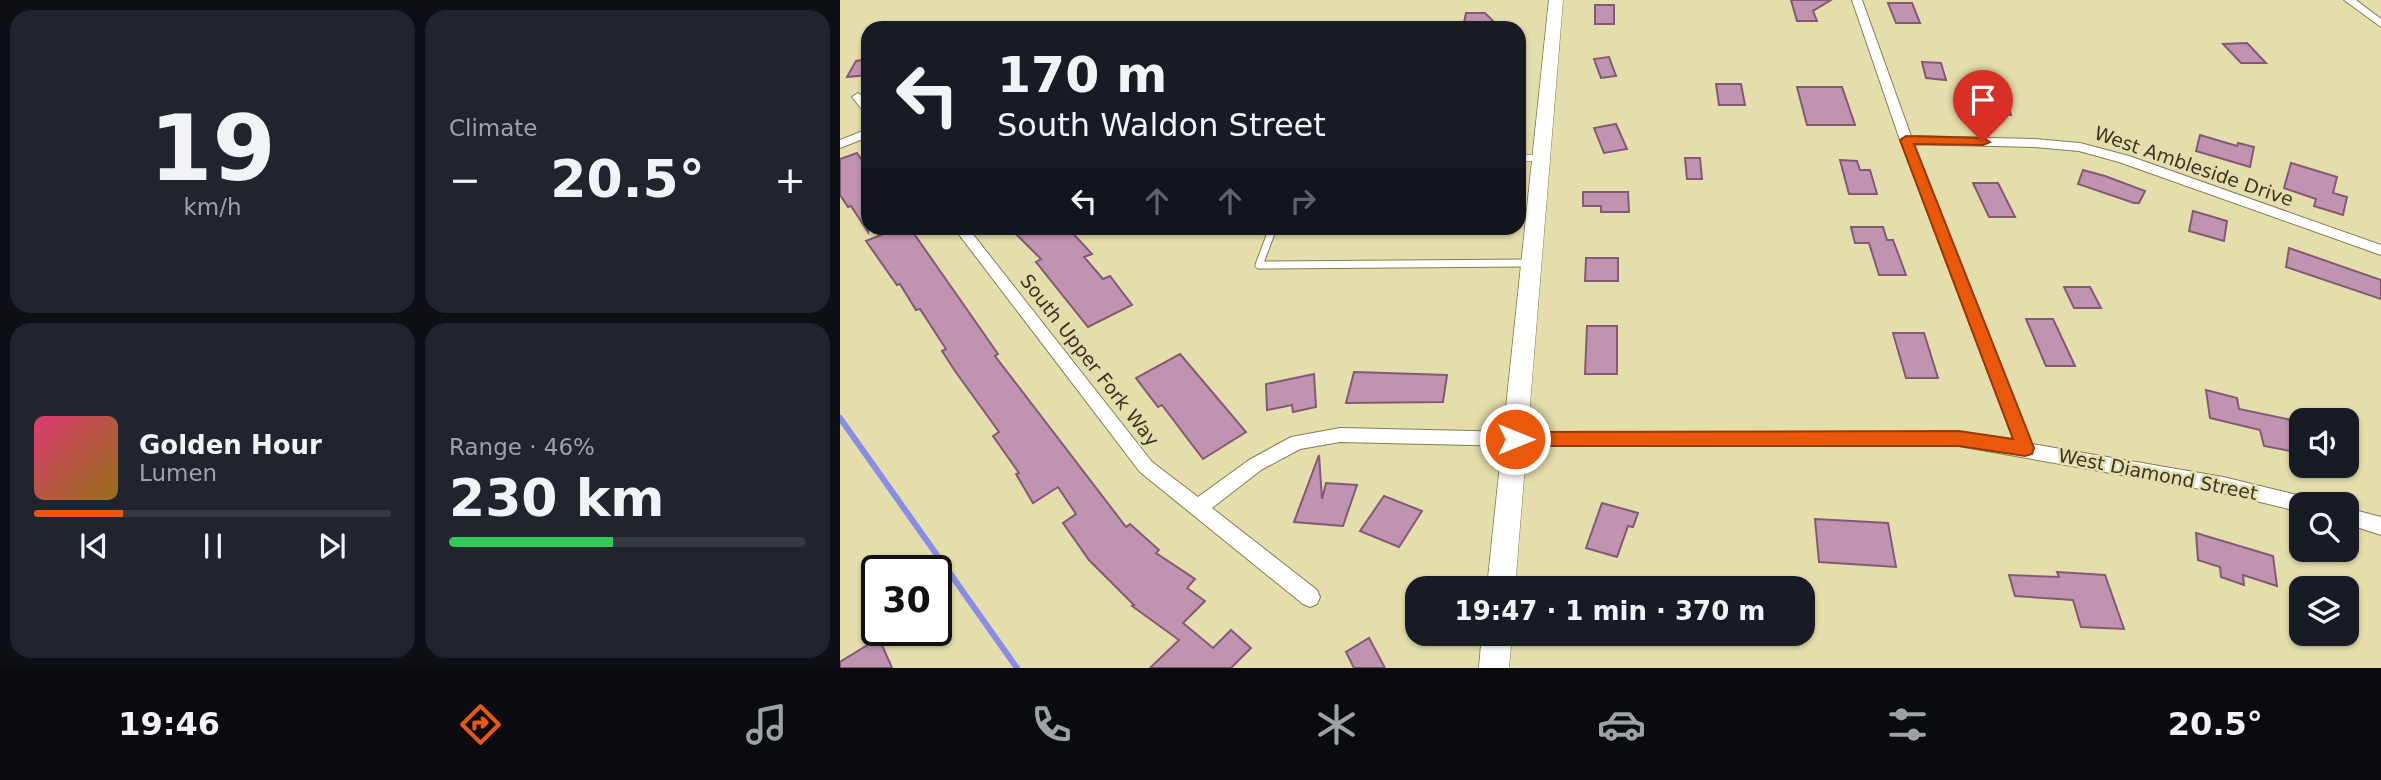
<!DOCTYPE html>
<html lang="en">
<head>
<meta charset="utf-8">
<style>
	body { margin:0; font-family:"DejaVu Sans",sans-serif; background:#20242c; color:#f1f3f6; height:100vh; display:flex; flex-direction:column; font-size:26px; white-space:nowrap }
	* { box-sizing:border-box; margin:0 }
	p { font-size:23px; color:#9ea1a6 }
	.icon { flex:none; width:38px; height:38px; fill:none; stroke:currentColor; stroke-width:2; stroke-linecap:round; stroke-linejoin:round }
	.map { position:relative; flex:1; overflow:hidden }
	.panel { display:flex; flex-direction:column; gap:10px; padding:10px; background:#0d0f14; width:840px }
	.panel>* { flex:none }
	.banner { position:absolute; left:21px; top:21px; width:665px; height:214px; border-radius:21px; box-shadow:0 2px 5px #0004; background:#171b24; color:#f1f3f6; overflow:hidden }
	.controls { position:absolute; left:1449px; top:408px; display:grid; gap:14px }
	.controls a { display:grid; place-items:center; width:70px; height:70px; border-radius:14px; background:#171b24; box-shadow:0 2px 5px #0004; font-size:35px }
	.speed { position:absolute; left:21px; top:555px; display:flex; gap:14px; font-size:35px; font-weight:700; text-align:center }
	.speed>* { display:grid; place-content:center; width:91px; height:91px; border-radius:50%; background:#171b24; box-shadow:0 2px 5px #0004; line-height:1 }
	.speed .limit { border:4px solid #111; border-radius:10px; background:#fff; color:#111 }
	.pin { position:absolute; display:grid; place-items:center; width:60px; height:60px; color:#fff; margin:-72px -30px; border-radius:50% 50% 50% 0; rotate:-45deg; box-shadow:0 0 7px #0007 }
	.pin .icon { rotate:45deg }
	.me { position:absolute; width:77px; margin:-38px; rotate:90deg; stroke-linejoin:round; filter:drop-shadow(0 0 5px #0008) }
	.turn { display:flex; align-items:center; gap:24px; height:147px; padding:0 21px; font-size:32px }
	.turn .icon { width:91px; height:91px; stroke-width:2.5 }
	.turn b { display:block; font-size:49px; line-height:60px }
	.lanes { display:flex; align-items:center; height:66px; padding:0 21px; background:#0003; justify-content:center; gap:35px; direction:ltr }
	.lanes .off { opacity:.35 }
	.big { font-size:52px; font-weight:800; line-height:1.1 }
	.panel .tile { flex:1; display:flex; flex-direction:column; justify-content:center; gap:10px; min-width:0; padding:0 24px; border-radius:21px; background:#20242c }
	.panel .dial { align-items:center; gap:0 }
	.dial b { font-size:91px; line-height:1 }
	.song { display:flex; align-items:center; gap:21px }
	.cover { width:84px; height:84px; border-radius:10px; background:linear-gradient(135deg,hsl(340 70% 55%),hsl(40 70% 35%)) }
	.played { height:7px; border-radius:4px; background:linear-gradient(90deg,#ea580c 25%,#363941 25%) }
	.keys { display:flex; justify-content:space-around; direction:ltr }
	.heat { display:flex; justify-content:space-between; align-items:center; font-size:38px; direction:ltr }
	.charge { height:10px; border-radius:5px; background:linear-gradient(90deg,#34c759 46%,#363941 0) }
	.panel .tiles { flex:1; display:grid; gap:10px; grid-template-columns:repeat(2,1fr) }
	.trip { position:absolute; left:565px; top:576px; width:410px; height:70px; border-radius:21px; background:#171b24; box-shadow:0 2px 5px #0004; font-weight:800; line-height:70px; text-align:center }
	.dock { display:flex; height:112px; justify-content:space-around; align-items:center; background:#090b0e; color:#9ea1a6 }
	.dock .icon { width:49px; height:49px }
	.dock .current { color:#ea580c }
	.dock b { font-size:32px; color:#f1f3f6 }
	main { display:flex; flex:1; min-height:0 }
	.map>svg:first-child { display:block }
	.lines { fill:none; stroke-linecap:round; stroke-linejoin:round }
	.stream { stroke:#898de6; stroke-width:6 }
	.building { fill:#c094b0; stroke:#835a75; stroke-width:2 }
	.service-far1-casing { stroke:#857d4f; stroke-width:7 }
	.service-casing { stroke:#857d4f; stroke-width:9 }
	.minor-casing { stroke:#857d4f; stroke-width:2 }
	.secondary-casing { stroke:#857d4f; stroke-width:1 }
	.service-far1 { stroke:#fff; stroke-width:6 }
	.service { stroke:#fff; stroke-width:7 }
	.minor { fill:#fff; fill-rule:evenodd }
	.secondary { fill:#fff; fill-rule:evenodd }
	.route { fill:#ea580c; stroke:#983908; stroke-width:2 }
	.labels { text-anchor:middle; stroke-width:5; stroke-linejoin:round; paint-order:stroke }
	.street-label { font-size:19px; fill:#393623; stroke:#e4ddac }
</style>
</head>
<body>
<main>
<section class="panel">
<div class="tiles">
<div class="tile dial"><b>19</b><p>km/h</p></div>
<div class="tile"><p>Climate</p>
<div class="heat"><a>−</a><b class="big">20.5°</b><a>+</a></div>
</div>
<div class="tile">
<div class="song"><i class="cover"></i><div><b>Golden Hour</b><p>Lumen</p></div></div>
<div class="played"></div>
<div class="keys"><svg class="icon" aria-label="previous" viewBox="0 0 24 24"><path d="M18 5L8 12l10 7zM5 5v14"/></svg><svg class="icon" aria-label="pause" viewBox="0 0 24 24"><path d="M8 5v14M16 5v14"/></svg><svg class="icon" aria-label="next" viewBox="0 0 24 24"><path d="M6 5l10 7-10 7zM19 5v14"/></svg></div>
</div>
<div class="tile"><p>Range · 46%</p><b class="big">230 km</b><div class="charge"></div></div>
</div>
</section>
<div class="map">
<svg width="1541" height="668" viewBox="0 0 1541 668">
	<rect width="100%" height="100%" fill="#e4ddac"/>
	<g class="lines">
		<polyline class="stream" points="0,418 177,668"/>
	</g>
	<g class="building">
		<polygon points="951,0 991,0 973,11 977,21 957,21"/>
		<polygon points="1048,3 1072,3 1080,23 1056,23"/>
		<rect x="755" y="5" width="19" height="19"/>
		<polygon points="626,13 645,13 660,28 623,28"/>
		<polygon points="1407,43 1426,63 1401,63 1383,44"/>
		<polygon points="769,57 776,76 761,78 754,59"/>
		<polygon points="28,59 28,75 7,77 16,61"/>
		<polygon points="1082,62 1101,63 1106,80 1086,78"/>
		<polygon points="876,84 901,84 905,105 879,105"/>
		<polygon points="957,87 1002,87 1015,125 967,125"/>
		<polygon points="1123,90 1163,92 1171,115 1130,112"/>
		<polygon points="776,124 787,149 764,153 754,128"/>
		<polygon points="1360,135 1397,146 1398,143 1414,147 1410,167 1356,151"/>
		<polygon points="17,153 28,169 28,232 11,206 8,207 0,195 0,159"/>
		<polygon points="845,158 860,158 862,179 847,179"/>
		<polygon points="1000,160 1017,161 1020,170 1030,170 1037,194 1009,194"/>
		<polygon points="1451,163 1497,177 1493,193 1507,197 1503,215 1474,206 1476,199 1444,188"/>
		<polygon points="1243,170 1265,176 1305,191 1299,203 1294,203 1238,184"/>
		<polygon points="1133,183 1158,183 1175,217 1149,217"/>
		<polygon points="743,192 788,192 789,212 761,212 761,206 743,206"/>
		<polygon points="1353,211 1387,221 1384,241 1349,231"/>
		<polygon points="1011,227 1043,227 1047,240 1053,240 1066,275 1039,275 1029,243 1015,243"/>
		<polygon points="58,228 70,228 158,354 155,356 286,527 290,524 319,550 316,553 355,579 347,588 365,601 343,623 373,648 391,630 411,648 391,668 310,668 339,640 292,606 294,605 249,560 223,523 236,514 218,487 193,503 176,474 179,473 153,436 159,432 115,371 102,351 106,349 80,309 76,310 60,284 57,285 26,241"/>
		<polygon points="170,228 228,228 252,254 244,257 263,279 270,276 292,305 248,327 196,262 201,259"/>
		<polygon points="1449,248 1541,280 1541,299 1446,267"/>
		<polygon points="746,258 778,258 778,281 745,281"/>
		<polygon points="1224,287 1250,287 1261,308 1234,308"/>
		<polygon points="1186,319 1213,319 1235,366 1206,366"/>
		<polygon points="747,326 777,326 777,374 745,374"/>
		<polygon points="1053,333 1084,333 1098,378 1066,378"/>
		<polygon points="340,354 406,432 363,459 322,405 318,407 296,378"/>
		<polygon points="514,372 607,375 603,402 506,403"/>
		<polygon points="474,374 476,407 453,412 452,405 427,410 426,384"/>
		<polygon points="1366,390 1397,398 1399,409 1461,422 1461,453 1424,446 1420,430 1370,418"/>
		<polygon points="479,455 482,499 486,483 517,485 503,526 454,522"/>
		<polygon points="544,496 582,511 559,547 520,531"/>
		<polygon points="762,503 798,513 793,527 788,526 777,557 746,548"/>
		<polygon points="975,519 1048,523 1056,567 979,562"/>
		<polygon points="1356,533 1433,556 1437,586 1403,575 1404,585 1381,577 1380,567 1358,560"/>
		<polygon points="1217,572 1265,575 1284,629 1241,627 1233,600 1175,596 1169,575 1219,577"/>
		<polygon points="39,638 52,668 0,668 0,662"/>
		<polygon points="529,638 545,668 514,668 506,652"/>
	</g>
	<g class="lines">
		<g class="service-far1-casing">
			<polyline id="service-far1" points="679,158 701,158"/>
		</g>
		<g class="service-casing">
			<polyline id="service" points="433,228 419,265 691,263"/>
		</g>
		<g class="minor-casing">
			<g id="minor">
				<polygon points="1012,0 1022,0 1071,136 1195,139 1240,143 1289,156 1541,245 1541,255 1279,162 1239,151 1195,147 1074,144 1192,444 1383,477 1461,496 1468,498 1470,504 1461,504 1461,512 1383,493 1119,446 675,446 500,442 460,449 421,470 372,508 477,590 480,597 477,604 470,607 463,604 300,472 114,228 128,228 312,462 358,497 409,460 451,437 500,428 675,432 1119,432 1174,441 1060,140"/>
				<polygon points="1504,0 1516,0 1541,19 1541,27"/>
				<polygon points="18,93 28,101 28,113 24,112 12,97"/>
				<polygon points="28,129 28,137 0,148 0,140"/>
				<polygon points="1507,508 1541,517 1541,535 1507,524"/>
			</g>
		</g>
		<g class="secondary-casing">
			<g id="secondary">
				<polygon points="709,0 723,0 675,588 647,588"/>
				<polygon points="642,634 672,634 669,668 639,668"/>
			</g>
		</g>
		<use href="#service-far1" class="service-far1"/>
		<use href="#service" class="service"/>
		<use href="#minor" class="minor"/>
		<use href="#secondary" class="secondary"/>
	</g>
	<polygon class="route" points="1066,136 1143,138 1150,142 1143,145 1074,144 1194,448 1192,454 1185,456 1119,446 675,446 669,444 666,439 669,434 675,432 1119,431 1173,439 1060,140"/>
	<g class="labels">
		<g class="street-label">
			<text transform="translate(1354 166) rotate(19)" y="7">West Ambleside Drive</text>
			<text transform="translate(250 360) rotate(52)" y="7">South Upper Fork Way</text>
			<text transform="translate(1318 474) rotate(11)" y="7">West Diamond Street</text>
		</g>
	</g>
</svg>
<div class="controls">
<a><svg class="icon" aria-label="sound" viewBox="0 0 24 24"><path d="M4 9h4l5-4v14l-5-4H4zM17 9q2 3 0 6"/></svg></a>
<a><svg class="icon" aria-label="search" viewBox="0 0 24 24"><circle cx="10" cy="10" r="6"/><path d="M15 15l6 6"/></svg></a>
<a><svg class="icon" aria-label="layers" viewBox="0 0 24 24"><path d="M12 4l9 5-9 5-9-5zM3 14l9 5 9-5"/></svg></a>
</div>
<div class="speed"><div class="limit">30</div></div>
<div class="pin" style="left:1143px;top:142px;background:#d93025"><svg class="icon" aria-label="arrive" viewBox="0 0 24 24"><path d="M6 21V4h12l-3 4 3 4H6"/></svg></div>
<svg class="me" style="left:675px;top:439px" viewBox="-20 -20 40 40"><circle r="17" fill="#ea580c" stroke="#fff" stroke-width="3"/><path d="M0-11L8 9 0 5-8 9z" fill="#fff"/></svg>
<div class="trip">19:47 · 1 min · 370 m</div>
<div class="banner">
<div class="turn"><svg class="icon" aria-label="left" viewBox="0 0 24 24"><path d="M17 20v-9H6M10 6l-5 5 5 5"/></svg><div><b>170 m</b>South Waldon Street</div></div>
<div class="lanes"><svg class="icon" aria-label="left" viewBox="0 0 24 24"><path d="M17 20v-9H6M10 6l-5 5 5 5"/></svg><svg class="icon off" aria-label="ahead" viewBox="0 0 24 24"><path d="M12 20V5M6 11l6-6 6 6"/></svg><svg class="icon off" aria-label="ahead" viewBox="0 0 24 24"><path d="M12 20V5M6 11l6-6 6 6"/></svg><svg class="icon off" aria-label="right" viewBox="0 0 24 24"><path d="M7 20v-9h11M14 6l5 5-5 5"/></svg></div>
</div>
</div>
</main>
<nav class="dock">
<b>19:46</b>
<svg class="icon current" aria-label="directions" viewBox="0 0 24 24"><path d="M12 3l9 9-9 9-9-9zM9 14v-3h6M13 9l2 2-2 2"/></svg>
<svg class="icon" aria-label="music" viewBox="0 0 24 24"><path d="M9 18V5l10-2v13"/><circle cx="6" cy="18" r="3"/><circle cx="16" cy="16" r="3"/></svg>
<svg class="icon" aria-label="phone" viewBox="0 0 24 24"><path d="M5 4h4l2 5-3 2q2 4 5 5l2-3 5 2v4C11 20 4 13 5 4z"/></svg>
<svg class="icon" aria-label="climate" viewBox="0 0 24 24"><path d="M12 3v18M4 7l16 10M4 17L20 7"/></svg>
<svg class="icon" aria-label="car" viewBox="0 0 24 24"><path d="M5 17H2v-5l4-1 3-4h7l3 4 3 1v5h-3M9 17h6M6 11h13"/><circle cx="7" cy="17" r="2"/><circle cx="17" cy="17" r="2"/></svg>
<svg class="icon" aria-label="filters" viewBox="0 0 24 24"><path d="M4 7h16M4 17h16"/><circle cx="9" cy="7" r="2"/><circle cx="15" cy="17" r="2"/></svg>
<b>20.5°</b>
</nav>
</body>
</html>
